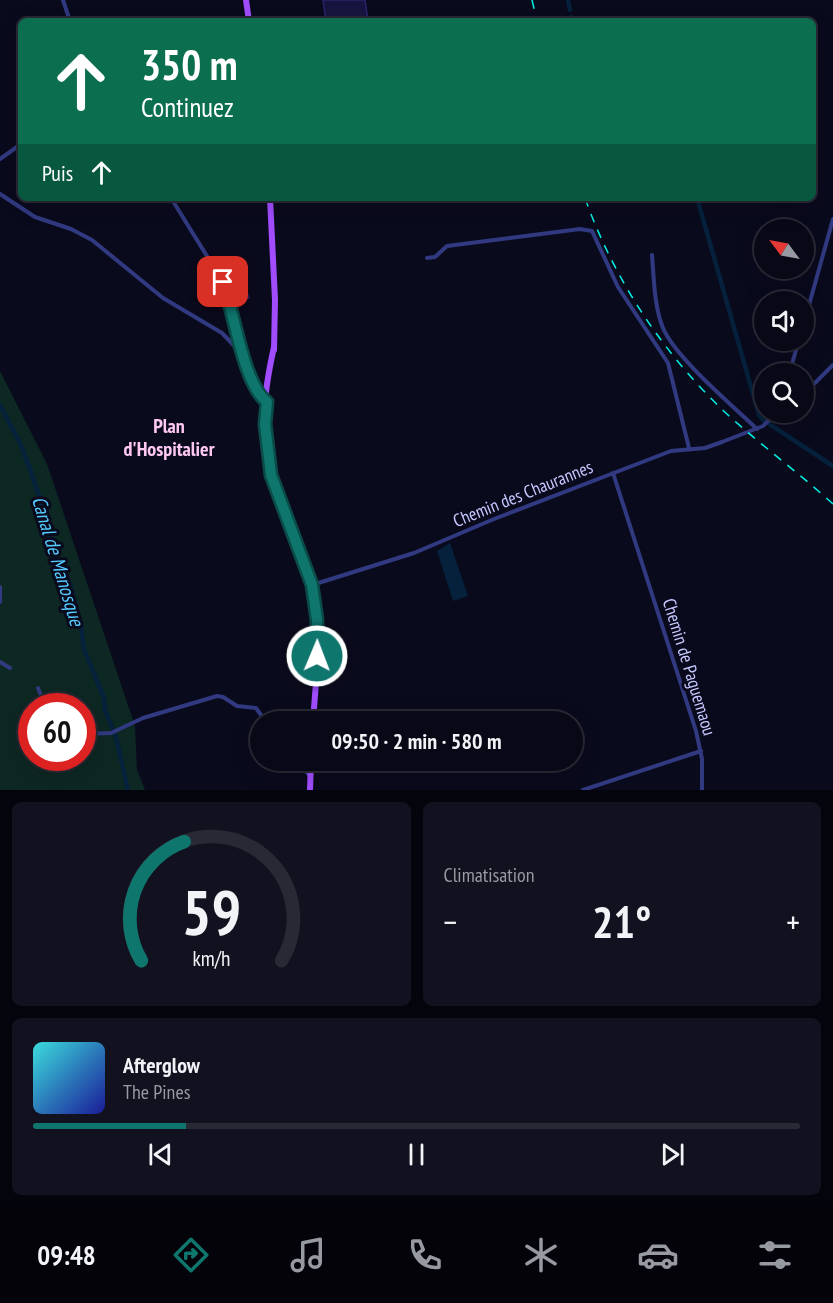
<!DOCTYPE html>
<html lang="fr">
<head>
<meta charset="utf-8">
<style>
	body { margin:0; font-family:"PT Sans Narrow",sans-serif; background:#11111f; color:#f1f3f6; height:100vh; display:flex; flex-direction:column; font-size:22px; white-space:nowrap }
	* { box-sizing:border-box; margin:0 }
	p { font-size:20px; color:#989aa1 }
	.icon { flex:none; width:33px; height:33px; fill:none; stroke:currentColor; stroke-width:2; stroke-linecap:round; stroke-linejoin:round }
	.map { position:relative; height:790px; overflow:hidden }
	.drawer { display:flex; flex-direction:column; gap:12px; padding:12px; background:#04040c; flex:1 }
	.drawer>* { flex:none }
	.guide { position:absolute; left:18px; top:18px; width:798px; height:183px; border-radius:9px; box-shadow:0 6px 24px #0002,0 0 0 2px #292935; background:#0b6e4f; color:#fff; overflow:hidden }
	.needle { width:39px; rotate:302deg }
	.controls { position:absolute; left:754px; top:219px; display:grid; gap:12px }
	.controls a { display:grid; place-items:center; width:60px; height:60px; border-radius:50%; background:#080816; box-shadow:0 6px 24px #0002,0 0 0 2px #292935; font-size:30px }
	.speed { position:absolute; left:18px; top:693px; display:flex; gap:12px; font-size:30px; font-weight:700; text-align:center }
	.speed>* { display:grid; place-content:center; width:78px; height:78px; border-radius:50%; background:#080816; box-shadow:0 6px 24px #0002,0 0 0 2px #292935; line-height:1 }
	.speed .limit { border:9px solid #d22; background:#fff; color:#111 }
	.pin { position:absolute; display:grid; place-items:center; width:51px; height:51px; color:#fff; margin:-26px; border-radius:12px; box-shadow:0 3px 9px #0006 }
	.me { position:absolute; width:66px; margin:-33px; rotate:1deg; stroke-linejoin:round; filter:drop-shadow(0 0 4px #0008) }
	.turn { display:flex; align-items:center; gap:21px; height:126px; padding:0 24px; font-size:27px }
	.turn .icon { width:78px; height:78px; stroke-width:2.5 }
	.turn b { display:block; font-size:42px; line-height:51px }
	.then { display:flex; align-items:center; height:57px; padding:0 24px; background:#0003; gap:12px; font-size:22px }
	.big { font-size:45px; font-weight:800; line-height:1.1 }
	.drawer .widget { flex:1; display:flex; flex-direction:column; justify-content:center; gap:9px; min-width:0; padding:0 21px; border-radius:9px; background:#11111f }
	.drawer .dial { align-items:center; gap:0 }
	.dial svg { height:156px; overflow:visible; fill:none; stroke:#292935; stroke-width:7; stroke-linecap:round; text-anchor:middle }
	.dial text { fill:#f1f3f6; stroke:none }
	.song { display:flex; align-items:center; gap:18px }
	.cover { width:72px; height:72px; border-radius:9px; background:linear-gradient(135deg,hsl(180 70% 55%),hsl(240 70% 35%)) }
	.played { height:6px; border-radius:3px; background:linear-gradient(90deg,#0f766e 20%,#292935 20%) }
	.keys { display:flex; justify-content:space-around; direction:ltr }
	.heat { display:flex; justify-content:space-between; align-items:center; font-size:33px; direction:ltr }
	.drawer .tiles { flex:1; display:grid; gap:12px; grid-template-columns:1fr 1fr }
	.widget:last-child { grid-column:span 2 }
	.trip { position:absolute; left:250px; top:711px; width:333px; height:60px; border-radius:30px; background:#080816; box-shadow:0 6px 24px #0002,0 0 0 2px #292935; font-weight:800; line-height:60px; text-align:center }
	.tabs { display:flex; height:96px; justify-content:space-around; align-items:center; background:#030309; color:#989aa1 }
	.tabs .icon { width:42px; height:42px }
	.tabs .active { color:#0f766e }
	.tabs b { font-size:27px; color:#f1f3f6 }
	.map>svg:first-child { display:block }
	.green { fill:#0d2722; fill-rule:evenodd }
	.water { fill:#05213b }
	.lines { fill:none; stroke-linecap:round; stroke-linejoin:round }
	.canal { stroke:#05213b; stroke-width:4.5 }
	.building { fill:#17143f; stroke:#28256d; stroke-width:1.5 }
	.street { stroke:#313a80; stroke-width:4 }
	.primary { stroke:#a14dff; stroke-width:6 }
	.rail { stroke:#00f1e4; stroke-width:1.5; stroke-dasharray:9 8; stroke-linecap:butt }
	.route-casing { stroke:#0a4d48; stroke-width:15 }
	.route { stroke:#0f766e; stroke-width:10 }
	.labels { text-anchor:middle; stroke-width:6; stroke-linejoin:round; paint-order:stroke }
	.street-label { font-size:18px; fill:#c6c8ff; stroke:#0a0a1d }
	.neighbourhood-label { font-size:20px; font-weight:bold; fill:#ffc8f3; stroke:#0a0a1d }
	.water-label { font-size:20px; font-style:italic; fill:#54caff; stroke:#0a0a1d }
</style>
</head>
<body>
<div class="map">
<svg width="833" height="790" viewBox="0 0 833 790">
	<rect width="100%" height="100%" fill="#0a0a1d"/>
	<path class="green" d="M0,371l47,93 88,262 2,44 8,20h-145zM32,706h50v52h-50z"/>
	<polygon class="water" points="450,543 468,596 453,601 437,551"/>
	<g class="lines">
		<g class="canal">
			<polyline points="568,0 570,10"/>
			<polyline points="571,17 572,21"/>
			<polyline points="697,198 759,415 763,420 833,466"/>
			<polyline points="0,405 20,443 30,469 48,523 52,547 70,583 81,624 84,649 104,698 105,710 116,737 128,790"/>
		</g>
	</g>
	<g class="building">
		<polygon points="323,0 365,0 368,21 326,21"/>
		<polygon points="238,266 249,298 236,302 225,270"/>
	</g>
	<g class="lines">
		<g class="street">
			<polyline points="63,0 70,21"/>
			<polyline points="0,159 21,144"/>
			<polyline points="0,194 35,217 71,229 92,240 163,298 222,333 241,353 258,392 264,400"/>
			<polyline points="171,198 223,282 229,298 241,352"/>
			<path d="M652,255c2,24 2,51 11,73 12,29 70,78 94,101"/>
			<polyline points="427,258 435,257 447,246 580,229 592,231 618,287 668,363 689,448"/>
			<polyline points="804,323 833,219"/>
			<polyline points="789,374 799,340"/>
			<polyline points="804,394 833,365"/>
			<polyline points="613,473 696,731 702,759 702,790"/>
			<polyline points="312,585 414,553 494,519 671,451 705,448 722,442 763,426 771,418 785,412"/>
			<polyline points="0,587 0,602"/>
			<polyline points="0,662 10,668"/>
			<polyline points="38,688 45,706"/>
			<polyline points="82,734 111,733 143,718 217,696 223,697 237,706 256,708 266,722"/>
			<polyline points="295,760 310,776"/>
			<polyline points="583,790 701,751"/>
		</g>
		<g class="primary">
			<polyline points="246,0 249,21"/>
			<polyline points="270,198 275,300 274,350"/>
			<path d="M274,347c-13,58 -16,100 6,157 11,27 24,52 31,81 12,44 5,91 2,137"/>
			<polyline points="267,437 269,408"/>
			<polyline points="310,790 311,760"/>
		</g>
		<g class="rail">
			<polyline points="532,0 537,21"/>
			<path d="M585,198c29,82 79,157 143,217 34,31 71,58 105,89"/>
		</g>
	</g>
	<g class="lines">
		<g class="route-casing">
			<path id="route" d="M223,282c11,29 20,102 44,120l-2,22 6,51 41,110 5,35v36"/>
		</g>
		<use href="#route" class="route"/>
	</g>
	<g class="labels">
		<g class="street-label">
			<text transform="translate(523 494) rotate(-22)" y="6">Chemin des Chaurannes</text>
			<text transform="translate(689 667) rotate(73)" y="6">Chemin de Paguemaou</text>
		</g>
		<g class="neighbourhood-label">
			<text x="169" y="433">Plan<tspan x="169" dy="23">d'Hospitalier</tspan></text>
		</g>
		<g class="water-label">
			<text transform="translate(58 561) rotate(73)" y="7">Canal de Manosque</text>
		</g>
	</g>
</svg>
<div class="controls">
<a><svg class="needle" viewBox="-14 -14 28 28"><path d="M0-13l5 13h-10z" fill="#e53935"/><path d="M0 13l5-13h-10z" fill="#989aa1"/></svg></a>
<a><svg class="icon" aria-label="sound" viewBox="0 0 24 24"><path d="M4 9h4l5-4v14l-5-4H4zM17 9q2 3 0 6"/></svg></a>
<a><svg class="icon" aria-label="search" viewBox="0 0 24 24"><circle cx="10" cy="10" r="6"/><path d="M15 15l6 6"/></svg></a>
</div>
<div class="speed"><div class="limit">60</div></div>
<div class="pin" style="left:223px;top:282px;background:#d93025"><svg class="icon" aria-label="arrive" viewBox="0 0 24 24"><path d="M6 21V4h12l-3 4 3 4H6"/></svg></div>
<svg class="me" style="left:317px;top:656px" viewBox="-20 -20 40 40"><circle r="17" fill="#0f766e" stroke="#fff" stroke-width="3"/><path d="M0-11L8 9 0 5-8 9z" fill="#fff"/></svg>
<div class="trip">09:50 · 2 min · 580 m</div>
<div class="guide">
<div class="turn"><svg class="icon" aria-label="ahead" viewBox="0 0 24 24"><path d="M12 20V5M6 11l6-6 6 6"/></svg><div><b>350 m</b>Continuez</div></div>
<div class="then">Puis<svg class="icon" aria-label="ahead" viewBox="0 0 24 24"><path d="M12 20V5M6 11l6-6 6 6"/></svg></div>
</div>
</div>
<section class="drawer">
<div class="tiles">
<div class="widget dial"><svg viewBox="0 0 100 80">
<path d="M14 69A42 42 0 1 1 86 69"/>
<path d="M14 69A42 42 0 0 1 36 8" stroke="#0f766e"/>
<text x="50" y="56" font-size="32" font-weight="700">59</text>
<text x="50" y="72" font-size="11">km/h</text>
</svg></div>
<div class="widget"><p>Climatisation</p>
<div class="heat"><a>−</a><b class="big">21°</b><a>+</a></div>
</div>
<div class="widget">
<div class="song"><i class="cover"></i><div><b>Afterglow</b><p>The Pines</p></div></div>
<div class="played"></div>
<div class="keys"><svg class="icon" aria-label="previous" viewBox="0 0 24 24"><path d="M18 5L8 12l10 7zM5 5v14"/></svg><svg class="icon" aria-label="pause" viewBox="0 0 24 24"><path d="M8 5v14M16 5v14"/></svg><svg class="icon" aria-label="next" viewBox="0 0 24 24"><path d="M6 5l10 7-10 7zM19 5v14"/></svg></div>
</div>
</div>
</section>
<nav class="tabs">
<b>09:48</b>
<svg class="icon active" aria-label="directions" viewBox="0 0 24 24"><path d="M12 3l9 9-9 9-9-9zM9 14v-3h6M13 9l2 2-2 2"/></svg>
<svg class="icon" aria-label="music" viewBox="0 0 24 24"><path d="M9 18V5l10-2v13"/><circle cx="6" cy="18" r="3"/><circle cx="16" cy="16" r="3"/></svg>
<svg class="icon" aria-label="phone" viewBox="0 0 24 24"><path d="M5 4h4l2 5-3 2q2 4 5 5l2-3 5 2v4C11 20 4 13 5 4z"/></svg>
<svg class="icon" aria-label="climate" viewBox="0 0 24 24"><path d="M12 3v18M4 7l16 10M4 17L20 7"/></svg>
<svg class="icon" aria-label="car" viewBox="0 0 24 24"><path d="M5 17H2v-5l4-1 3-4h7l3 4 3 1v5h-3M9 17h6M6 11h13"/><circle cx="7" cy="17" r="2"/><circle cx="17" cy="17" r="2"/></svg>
<svg class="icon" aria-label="filters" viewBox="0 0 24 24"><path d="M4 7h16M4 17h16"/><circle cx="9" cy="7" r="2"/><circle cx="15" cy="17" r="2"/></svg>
</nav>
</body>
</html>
